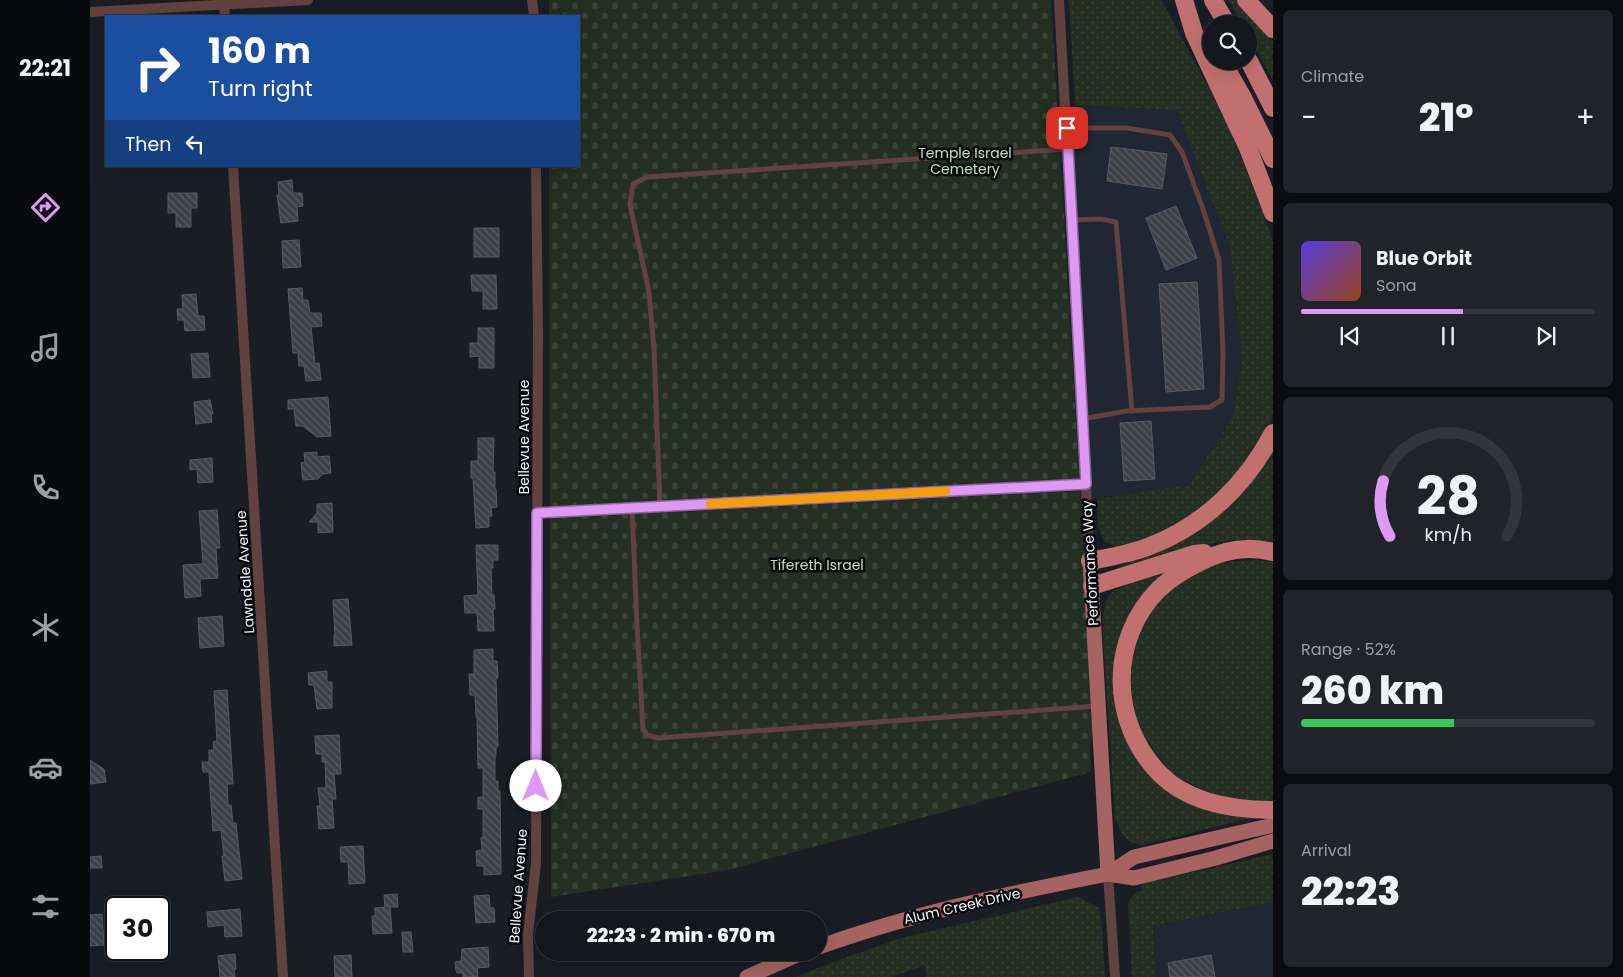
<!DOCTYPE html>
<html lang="en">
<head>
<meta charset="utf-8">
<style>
	body { margin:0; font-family:Poppins,sans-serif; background:#202328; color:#f1f3f6; height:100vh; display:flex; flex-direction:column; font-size:19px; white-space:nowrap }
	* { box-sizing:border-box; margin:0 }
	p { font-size:16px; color:#9d9fa3 }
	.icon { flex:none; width:28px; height:28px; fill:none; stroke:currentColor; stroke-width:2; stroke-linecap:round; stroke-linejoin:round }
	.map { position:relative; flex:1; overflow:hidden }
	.sheet { display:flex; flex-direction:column; gap:10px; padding:10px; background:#0a0c0f; width:350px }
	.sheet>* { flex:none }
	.banner { position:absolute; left:15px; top:15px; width:475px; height:152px; border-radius:0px; box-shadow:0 5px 20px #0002,0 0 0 1px #32353a; background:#1a4fa0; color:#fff; overflow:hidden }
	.controls { position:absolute; left:1112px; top:15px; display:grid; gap:10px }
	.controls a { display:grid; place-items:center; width:55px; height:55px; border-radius:50%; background:#13161b; box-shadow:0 5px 20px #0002,0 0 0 1px #32353a; font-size:25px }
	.speed { position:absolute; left:15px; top:896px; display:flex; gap:10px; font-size:25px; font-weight:700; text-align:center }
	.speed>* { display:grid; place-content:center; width:65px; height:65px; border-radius:50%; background:#13161b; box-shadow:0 5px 20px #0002,0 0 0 1px #32353a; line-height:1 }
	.speed .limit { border:2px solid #111; border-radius:8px; background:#fff; color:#111 }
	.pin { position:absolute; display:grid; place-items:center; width:42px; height:42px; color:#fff; margin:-21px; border-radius:10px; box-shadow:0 2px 8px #0006 }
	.me { position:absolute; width:55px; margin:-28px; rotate:0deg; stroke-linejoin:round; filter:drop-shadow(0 0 4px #0008) }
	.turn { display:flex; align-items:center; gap:18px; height:105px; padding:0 20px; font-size:22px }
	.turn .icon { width:65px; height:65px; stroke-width:2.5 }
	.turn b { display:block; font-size:35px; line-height:42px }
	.then { display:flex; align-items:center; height:48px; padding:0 20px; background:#0003; gap:10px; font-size:19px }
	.big { font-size:38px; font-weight:800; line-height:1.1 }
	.sheet .card { flex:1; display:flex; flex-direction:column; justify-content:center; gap:8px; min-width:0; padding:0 18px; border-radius:8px; background:#202328 }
	.sheet .dial { align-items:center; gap:0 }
	.dial svg { height:130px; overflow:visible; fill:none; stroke:#32353a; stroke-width:7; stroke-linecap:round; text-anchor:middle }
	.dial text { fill:#f1f3f6; stroke:none }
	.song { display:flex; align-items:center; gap:15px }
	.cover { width:60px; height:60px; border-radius:8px; background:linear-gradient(135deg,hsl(250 70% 55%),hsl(20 70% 35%)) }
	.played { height:5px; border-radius:2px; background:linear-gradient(90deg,#dd99f4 55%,#32353a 55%) }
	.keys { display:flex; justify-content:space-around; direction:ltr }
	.heat { display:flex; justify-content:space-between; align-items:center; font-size:28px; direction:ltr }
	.charge { height:8px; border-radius:4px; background:linear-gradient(90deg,#34c759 52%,#32353a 0) }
	.trip { position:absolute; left:445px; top:911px; width:292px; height:50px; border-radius:25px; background:#13161b; box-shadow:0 5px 20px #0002,0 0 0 1px #32353a; font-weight:800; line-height:50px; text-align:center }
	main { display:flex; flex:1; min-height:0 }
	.tab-bar { display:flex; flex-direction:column; width:90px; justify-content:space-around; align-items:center; background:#08090b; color:#9d9fa3 }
	.tab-bar .icon { width:35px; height:35px }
	.tab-bar .current { color:#dd99f4 }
	.tab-bar b { font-size:22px; color:#f1f3f6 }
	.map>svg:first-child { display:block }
	.built { fill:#1f2732 }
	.grass { fill:url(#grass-dots) }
	.cemetery { fill:url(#cemetery-stones) }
	.building { fill:url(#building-back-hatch); stroke:#575c64 }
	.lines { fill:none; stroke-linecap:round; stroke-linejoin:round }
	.lane { stroke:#624140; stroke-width:5 }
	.street { stroke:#624140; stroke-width:10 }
	.primary { stroke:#a66362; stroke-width:15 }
	.highway { stroke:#c1706f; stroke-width:18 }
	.route-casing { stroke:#90639f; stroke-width:12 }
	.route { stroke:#dd99f4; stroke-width:9 }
	.slow { stroke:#f59e0b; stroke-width:9 }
	.labels { text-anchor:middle; stroke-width:5; stroke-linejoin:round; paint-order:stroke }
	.park-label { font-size:14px; fill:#bbe2b6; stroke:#06070a }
	.street-label { font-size:14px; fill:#f2f5fa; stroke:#06070a }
</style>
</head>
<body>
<main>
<nav class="tab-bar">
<b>22:21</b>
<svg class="icon current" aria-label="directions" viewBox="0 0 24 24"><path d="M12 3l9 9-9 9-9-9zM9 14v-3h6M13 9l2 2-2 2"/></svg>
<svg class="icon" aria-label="music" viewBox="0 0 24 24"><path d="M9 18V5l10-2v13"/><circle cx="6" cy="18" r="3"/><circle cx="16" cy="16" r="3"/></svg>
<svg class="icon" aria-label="phone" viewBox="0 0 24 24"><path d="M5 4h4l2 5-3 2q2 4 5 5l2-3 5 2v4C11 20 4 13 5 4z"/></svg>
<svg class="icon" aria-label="climate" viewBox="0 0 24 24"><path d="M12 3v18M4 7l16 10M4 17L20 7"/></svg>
<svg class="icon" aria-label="car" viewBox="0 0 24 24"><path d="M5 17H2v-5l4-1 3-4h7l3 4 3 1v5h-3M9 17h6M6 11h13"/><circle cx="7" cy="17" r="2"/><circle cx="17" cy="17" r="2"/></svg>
<svg class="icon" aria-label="filters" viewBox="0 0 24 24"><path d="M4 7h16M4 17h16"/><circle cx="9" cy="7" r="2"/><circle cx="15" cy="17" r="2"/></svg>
</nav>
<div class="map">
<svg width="1183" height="977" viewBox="0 0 1183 977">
	<defs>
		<pattern id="grass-dots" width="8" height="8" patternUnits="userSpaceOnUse" patternTransform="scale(1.25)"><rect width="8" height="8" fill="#222f21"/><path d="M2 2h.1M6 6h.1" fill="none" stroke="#384437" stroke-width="1.8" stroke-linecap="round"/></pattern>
		<pattern id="cemetery-stones" width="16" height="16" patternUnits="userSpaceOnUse" patternTransform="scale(1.25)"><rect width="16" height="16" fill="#222f21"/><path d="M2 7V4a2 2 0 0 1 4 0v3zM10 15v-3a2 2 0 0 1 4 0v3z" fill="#384437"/></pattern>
		<pattern id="building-back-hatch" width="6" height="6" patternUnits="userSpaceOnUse" patternTransform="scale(1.25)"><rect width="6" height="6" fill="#3c4148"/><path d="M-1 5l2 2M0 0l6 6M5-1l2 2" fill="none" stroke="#595d63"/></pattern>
	</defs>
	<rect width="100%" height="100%" fill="#191d24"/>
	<g class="built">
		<polygon points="968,105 1087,109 1140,248 1152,360 1143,415 1100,484 1007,499 991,498"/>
		<polygon points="1183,902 1183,977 1066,977 1063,926"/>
	</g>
	<g class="grass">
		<polygon points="979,0 1071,0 1134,115 1174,214 1183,242 1183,414 1178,428 1154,468 1126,498 1104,514 1041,546 1027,548 1014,541 1008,526 1007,499 1100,484 1143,415 1152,360 1140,248 1087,110 985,105"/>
		<polygon points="1138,0 1148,0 1183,40 1183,81 1159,36 1159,24 1152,24"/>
		<path d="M1183,447v95c-52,-10 -105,14 -153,29l-7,-1 67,-31z"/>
		<path d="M1167,560l16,2v241c-34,-3 -57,-4 -87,-22 -4,-2 -9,-5 -13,-8 -13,-12 -33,-38 -38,-56 -17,-59 9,-122 66,-148 17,-8 37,-8 56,-9z"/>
		<path d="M1080,570l-37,44 -9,114 84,79 43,11 -109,27c-18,-3 -21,-12 -27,-27l-12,-182c0,-13 -1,-28 5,-39 8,-14 47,-22 62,-27z"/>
		<polygon points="1183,854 1183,902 1063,926 1066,977 1042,977 1038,902 1044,893 1052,890 1051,884"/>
		<polygon points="988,897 1009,908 1012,925 1015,977 836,977 835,965 802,977 706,977 732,966 811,938"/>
	</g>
	<polygon class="cemetery" points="459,0 961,0 1004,724 1000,746 1001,772 638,870 461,897 459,166 489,166 489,16 459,16"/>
	<g class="building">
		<polygon points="1021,147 1077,154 1072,189 1017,181"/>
		<polygon points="202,180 203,193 212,193 213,206 207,207 208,221 191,223 187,195 189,195 188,182"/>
		<polygon points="78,193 107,193 107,208 101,208 101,227 86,227 86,213 78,213"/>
		<polygon points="1086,206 1107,258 1076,270 1056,218"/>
		<rect x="384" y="228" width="25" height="29"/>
		<polygon points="209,240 211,267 193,268 192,241"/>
		<polygon points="381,275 406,275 407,309 393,309 393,291 382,291"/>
		<polygon points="1107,282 1114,389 1076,392 1069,284"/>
		<polygon points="212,288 213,300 218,300 220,313 231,313 232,326 221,327 225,364 229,363 231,380 216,381 214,366 209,366 208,353 203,353 198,289"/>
		<polygon points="106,294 108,316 114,316 115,330 95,331 94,320 88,320 87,309 93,309 92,295"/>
		<polygon points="388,328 404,328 404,368 389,368 389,356 380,357 380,343 388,343"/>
		<polygon points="118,353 120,377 103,378 101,354"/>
		<polygon points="238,397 241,436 227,437 213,426 206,426 204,409 198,409 198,400"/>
		<polygon points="120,400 123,414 121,414 122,422 106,424 104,402"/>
		<polygon points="1061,421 1065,479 1034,481 1030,423"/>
		<polygon points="388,438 404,438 403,472 405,472 405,490 406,489 407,507 401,508 402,516 399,516 399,527 386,528 383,478 381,478 381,461 388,461"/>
		<polygon points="227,452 227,457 239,456 241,473 232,474 228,479 213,480 211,463 215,462 214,453"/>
		<polygon points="122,458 123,482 108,483 107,469 100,470 100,460"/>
		<polygon points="242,503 243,532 228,533 228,522 219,522 227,513 227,504"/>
		<polygon points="127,510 130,548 126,548 128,578 110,579 111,596 95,598 93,565 113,564 109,511"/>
		<polygon points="386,545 408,545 408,560 403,560 403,568 401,568 402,595 404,595 405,609 403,609 404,631 388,631 387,613 375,613 374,596 388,595"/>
		<polygon points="258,599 262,645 244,646 244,635 245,635 243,600"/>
		<polygon points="132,616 134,646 110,648 108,618"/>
		<polygon points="403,649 403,661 407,661 408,678 406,678 408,746 406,747 406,756 405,757 405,781 408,781 408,791 410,791 411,874 394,875 394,866 387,866 386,851 392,850 391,838 393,838 393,809 388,809 388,797 393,797 393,768 388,768 387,717 386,717 385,695 380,695 379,674 384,674 384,650"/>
		<polygon points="237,671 237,682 242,682 242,708 227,709 224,685 219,685 218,673"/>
		<polygon points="137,690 143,784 137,784 138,805 141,805 143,823 146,823 152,879 135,881 132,856 134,856 131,830 123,831 119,772 113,772 112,762 119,762 119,750 124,750 123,742 127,741 124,691"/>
		<polygon points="249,735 251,774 244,774 246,799 242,799 244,828 229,829 227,806 230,806 228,788 236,788 235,762 232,762 232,754 226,754 225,736"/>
		<polygon points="0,760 14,769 16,782 0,784"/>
		<polygon points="273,846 275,883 259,884 258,862 251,862 250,847"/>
		<polygon points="11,856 12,868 0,868 0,857"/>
		<polygon points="307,894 308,907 300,907 302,933 283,934 282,916 285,916 285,908 295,907 294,895"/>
		<polygon points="399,895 400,908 404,908 405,922 386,923 384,896"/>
		<polygon points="150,909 152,936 135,937 134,925 118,927 117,912"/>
		<polygon points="12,914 14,945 0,946 0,915"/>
		<polygon points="312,932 321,932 323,952 313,952"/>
		<polygon points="398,947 399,967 387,968 388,977 373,977 373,973 367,973 367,971 366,971 365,962 371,961 372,949"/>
		<polygon points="145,954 146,969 144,970 145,977 130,977 128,956"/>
		<polygon points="261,955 262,977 245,977 244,956"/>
		<polygon points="1121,955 1125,977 1080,977 1078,963"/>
	</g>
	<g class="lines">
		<g class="lane">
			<polyline points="977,128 1037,128 1080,135 1092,152 1113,209 1129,260 1133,352 1132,400 1120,407 1037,411 992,419"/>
			<polyline points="981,220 1011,219 1026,222 1042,411"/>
			<polyline points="570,506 564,349 559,292 540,205 543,184 557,177 978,149"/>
			<polyline points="542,508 547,625 553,729 557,735 568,738 1007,706"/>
			<polyline points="447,513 995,484"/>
		</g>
		<g class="street">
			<polyline points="442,0 444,16"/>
			<polyline points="969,0 1000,561"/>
			<polyline points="134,5 135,16"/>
			<polyline points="0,12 218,0"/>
			<polyline points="143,166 193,977"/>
			<polyline points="1018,874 1025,977"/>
			<polyline points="439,977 438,934 446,864 448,331 446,166"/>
		</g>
		<g class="primary">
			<polyline points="1000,561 1018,874"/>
			<polyline points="1018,874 1044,857 1183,825"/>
			<path d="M729,947c94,-34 192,-54 289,-73l26,4 82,-20 57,-17"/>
			<polyline points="657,977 714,952"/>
		</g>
		<g class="highway">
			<polyline points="1094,0 1104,33 1158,148 1183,213"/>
			<polyline points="1123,0 1137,24"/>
			<polyline points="1156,0 1183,29"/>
			<polyline points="1132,61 1153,98 1183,159"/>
			<polyline points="1159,61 1183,108"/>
			<path d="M1183,552c-26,-7 -50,-2 -73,10 -15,7 -29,16 -41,27 -51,51 -49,134 1,185 29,29 74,36 113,36"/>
			<path d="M1000,561c20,-4 40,-7 60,-15 54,-21 96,-61 123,-113"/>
			<polyline points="1002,586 1104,554 1114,553"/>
		</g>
	</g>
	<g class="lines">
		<g class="route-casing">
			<polyline id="route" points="446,786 447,513 996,484 977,128"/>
		</g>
		<use href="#route" class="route"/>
		<polyline class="slow" points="620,504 856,491"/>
	</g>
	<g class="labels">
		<g class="park-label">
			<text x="875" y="158">Temple Israel<tspan x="875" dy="16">Cemetery</tspan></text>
			<text x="727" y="570">Tifereth Israel</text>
		</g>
		<g class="street-label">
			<text transform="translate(434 437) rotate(-90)" y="5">Bellevue Avenue</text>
			<text transform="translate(1000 563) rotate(-93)" y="5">Performance Way</text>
			<text transform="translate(155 572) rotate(-94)" y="5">Lawndale Avenue</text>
			<text transform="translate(428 886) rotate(-86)" y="5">Bellevue Avenue</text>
			<text transform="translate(872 906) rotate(-13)" y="5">Alum Creek Drive</text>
		</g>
	</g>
</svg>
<div class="controls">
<a><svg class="icon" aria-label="search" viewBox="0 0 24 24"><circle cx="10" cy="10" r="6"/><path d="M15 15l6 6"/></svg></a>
</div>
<div class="speed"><div class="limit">30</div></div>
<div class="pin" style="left:977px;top:128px;background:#d93025"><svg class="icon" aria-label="arrive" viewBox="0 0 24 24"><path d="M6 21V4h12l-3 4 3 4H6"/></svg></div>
<svg class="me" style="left:446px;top:786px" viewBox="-20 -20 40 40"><circle r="19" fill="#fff"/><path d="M0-13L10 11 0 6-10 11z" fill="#dd99f4"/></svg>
<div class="trip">22:23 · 2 min · 670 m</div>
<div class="banner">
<div class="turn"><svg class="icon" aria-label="right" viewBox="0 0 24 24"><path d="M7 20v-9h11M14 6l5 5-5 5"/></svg><div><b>160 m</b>Turn right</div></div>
<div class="then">Then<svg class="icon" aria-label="left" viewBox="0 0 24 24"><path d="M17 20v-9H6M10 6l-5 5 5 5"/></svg></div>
</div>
</div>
<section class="sheet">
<div class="card"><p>Climate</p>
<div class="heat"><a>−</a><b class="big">21°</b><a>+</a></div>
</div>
<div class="card">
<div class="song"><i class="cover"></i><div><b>Blue Orbit</b><p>Sona</p></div></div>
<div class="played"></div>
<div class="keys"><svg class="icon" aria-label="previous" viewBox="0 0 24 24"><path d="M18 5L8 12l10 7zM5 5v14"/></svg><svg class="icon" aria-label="pause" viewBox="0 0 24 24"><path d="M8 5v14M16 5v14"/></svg><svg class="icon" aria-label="next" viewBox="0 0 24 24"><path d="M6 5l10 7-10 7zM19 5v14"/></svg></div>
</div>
<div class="card dial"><svg viewBox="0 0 100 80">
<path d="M14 69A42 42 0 1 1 86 69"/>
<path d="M14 69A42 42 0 0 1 10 35" stroke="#dd99f4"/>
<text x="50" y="56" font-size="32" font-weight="700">28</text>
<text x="50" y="72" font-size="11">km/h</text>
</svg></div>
<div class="card"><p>Range · 52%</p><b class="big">260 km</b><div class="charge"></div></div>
<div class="card"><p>Arrival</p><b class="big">22:23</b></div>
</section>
</main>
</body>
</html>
